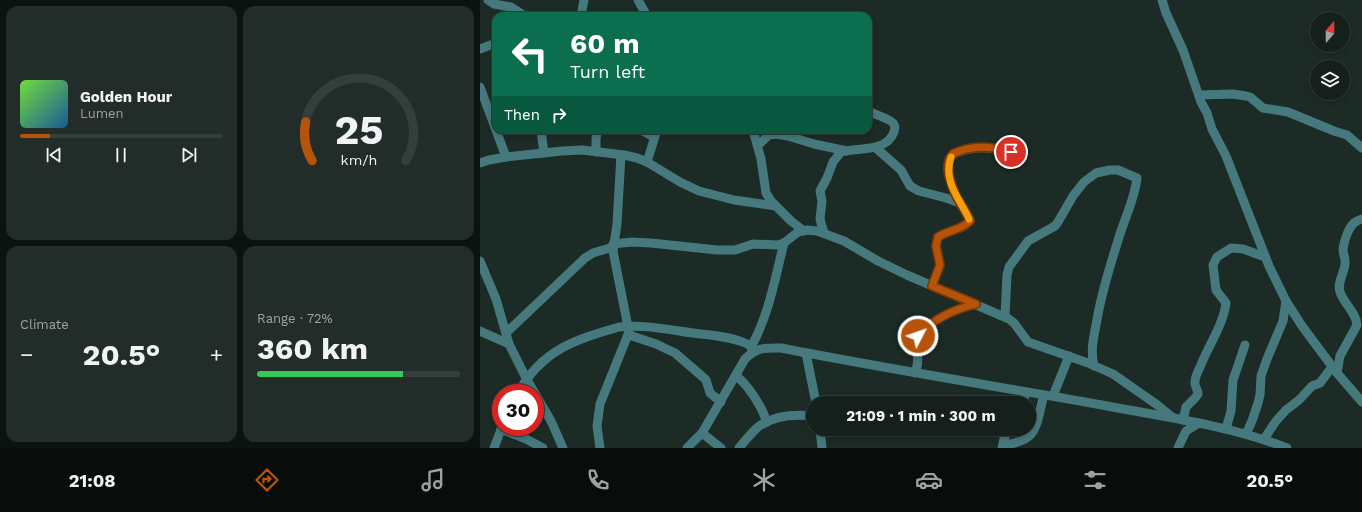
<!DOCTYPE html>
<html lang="en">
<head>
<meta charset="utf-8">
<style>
	body { margin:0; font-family:"Work Sans",sans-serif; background:#222d29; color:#f1f3f6; height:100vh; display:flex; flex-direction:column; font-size:15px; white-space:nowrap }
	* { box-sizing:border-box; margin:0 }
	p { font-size:13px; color:#9da3a3 }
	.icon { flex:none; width:22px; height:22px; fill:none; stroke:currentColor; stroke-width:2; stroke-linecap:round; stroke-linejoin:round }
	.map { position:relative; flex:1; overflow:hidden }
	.drawer { display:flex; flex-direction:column; gap:6px; padding:6px; background:#0c120f; width:480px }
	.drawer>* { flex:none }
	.guide { position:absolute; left:12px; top:12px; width:380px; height:122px; border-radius:12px; box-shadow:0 2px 6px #0003,0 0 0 1px #343e3b; background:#0b6e4f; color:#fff; overflow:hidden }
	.needle { width:26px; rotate:20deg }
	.fabs { position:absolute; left:830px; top:12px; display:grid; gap:8px }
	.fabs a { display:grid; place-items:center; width:40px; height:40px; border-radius:50%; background:#15201c; box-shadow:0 2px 6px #0003,0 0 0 1px #343e3b; font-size:20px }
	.speed { position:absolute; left:12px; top:384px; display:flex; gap:8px; font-size:20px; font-weight:700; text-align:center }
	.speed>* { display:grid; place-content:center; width:52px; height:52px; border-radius:50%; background:#15201c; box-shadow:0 2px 6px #0003,0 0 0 1px #343e3b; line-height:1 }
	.speed .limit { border:6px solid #d22; background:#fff; color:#111 }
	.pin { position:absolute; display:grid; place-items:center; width:34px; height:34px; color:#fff; margin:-17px; border:2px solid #fff; border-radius:50%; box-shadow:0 1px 4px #0007 }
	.me { position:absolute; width:44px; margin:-22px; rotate:49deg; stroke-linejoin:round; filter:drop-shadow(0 0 3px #0008) }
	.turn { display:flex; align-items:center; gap:14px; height:84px; padding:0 12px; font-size:18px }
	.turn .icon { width:52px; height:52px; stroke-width:2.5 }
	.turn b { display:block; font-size:28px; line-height:34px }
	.then { display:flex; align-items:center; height:38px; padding:0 12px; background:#0003; gap:8px; font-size:15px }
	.big { font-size:30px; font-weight:700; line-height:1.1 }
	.drawer .tile { flex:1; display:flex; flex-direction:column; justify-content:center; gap:6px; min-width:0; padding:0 14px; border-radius:12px; background:#222d29 }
	.drawer .dial { align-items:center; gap:0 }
	.dial svg { height:104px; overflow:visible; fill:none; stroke:#343e3b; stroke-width:7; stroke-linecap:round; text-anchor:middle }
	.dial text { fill:#f1f3f6; stroke:none }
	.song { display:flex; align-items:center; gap:12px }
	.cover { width:48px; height:48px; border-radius:6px; background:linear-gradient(135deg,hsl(100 70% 55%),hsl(210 70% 35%)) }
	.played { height:4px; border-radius:2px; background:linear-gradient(90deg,#b45309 15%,#343e3b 15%) }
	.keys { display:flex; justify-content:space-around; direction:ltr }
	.heat { display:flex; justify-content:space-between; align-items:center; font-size:22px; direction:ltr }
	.charge { height:6px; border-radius:3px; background:linear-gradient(90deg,#34c759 72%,#343e3b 0) }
	.drawer .tiles { flex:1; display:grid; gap:6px; grid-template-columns:repeat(2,1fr) }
	.trip { position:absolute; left:326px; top:396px; width:230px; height:40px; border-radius:20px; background:#15201c; box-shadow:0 2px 6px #0003,0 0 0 1px #343e3b; font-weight:700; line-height:40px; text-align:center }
	.menu { display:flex; height:64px; justify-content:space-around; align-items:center; background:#080d0b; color:#9da3a3 }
	.menu .icon { width:28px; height:28px }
	.menu .selected { color:#b45309 }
	.menu b { font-size:18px; color:#f1f3f6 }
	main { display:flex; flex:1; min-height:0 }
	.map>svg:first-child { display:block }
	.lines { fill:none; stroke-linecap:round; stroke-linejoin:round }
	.minor { stroke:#46797d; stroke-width:9 }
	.route-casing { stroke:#753606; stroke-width:10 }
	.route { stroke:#b45309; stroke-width:7 }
	.slow { stroke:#f59e0b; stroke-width:7 }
</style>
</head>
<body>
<main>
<section class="drawer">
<div class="tiles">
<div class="tile">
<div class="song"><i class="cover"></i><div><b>Golden Hour</b><p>Lumen</p></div></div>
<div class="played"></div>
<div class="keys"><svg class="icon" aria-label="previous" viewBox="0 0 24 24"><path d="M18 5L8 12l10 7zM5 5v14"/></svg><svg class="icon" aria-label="pause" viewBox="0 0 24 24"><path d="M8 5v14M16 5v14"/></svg><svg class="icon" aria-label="next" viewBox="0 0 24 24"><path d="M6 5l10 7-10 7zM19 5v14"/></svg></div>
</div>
<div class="tile dial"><svg viewBox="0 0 100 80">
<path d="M14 69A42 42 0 1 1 86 69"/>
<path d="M14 69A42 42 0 0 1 9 39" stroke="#b45309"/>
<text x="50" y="56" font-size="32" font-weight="700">25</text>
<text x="50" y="72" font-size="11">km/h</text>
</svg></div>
<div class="tile"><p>Climate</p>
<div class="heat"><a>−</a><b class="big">20.5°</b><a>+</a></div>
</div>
<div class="tile"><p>Range · 72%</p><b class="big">360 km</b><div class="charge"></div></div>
</div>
</section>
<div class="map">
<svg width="882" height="448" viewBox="0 0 882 448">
	<rect width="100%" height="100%" fill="#1c2b25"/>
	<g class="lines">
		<g class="minor">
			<polyline points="8,0 14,4 31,7 45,16"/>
			<polyline points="158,0 167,16"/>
			<polyline points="682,0 686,13 703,50 721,102 727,113 732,129 746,156 789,266 806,301 822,326 857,373 882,402"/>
			<polyline points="101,16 104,0"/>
			<polyline points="0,49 16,43"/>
			<polyline points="0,87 26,157"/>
			<polyline points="719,95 753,94 766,96 770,97 783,108 808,112 854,131 867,135 882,148"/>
			<polyline points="61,130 64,153"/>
			<polyline points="161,130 174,137"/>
			<polyline points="273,130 281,159 286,193 291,201 311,221 324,231"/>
			<polyline points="278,145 289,135 296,134 308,136 334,144 367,151"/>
			<polyline points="396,148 421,170 430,186 439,191 466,198 480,203"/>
			<polyline points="116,152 116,138 118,130"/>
			<polyline points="167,162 177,130"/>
			<polyline points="0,163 9,160 26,157 82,151 102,150 144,155 157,158 167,162 200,182 219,191 254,200 296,206"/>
			<path d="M344,233l-4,-14 2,-18 -2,-10 7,-13 6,-16 8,-10c17,-5 45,1 53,-20 1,-3 2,-6 -1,-9 -4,-5 -18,-8 -25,-12"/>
			<polyline points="133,244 152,242 171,243 237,250 255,250 273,244 298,245 304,243 318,232 327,230 337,231 364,241 398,261 427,275 529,319 534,323 548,342 608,363 633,374 676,404 692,417"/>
			<polyline points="0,261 16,299 29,344 46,378 71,421 83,448"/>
			<path d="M452,286l8,-21 -4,-19 2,-9c10,-7 25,-7 32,-16 -5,-12 -14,-22 -18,-35 -3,-9 -7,-21 -1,-30 2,-3 5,-3 8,-4 23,-8 40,-3 62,3"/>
			<path d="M525,316l2,-41 2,-8 19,-26 27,-15 3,-4 15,-26 11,-14 12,-9 14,-3h8l19,8c-2,19 -10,35 -16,53 -9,29 -19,58 -24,89 -3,16 -7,30 -3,46"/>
			<polyline points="0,331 29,344"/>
			<polyline points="26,333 105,258 113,253 133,247"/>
			<polyline points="149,335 176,344 195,353 224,378 226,380 230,393 241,402"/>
			<path d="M271,347c18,-32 24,-69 33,-104"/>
			<polyline points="326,353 336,403"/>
			<path d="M435,373c2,-6 4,-11 2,-18 -1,-3 -3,-5 -2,-9 2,-22 43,-38 61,-42"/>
			<path d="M857,373l3,-17 17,-31c-1,-13 -13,-21 -17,-33 -3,-10 4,-18 5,-28 1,-5 -2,-10 -2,-15 1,-7 5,-21 11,-26 2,-2 5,-3 8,-4"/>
			<path d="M256,375c15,14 24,28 31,47"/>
			<path d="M38,393c24,-43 56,-53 101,-66 24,-3 51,3 74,6 17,2 36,3 52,10 4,1 6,4 8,8"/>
			<polyline points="573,396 589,356"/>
			<polyline points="543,403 546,392"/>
			<path d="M703,420l3,-13 9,-9 3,-4c0,-5 -4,-8 -3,-12 0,-5 3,-11 5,-15 8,-21 23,-41 26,-64l-10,-13 -3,-25 4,-8 14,-9 12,1 22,8"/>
			<polyline points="21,429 46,439 63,448"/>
			<polyline points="340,429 342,448"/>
			<polyline points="746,429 751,411 753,380 765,345"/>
			<polyline points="222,433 241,448"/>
			<polyline points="766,434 772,421 778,403 780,395 781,376 787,359 803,321 806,301"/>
			<polyline points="784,439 796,421 806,410 819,400 832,386 840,383 852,367"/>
			<path d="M523,445c37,-4 32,-19 41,-50"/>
			<polyline points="14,448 22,427"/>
			<polyline points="120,448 117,426 120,404 149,332 133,251 137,224 141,155"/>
			<path d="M207,448l15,-15 43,-74c12,-12 19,-11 36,-11 107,21 214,38 321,57 62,12 127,20 185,43"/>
			<path d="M259,448c6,-7 12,-15 19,-21 16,-12 37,-13 55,-11"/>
			<polyline points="522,448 524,439 529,429"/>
			<polyline points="698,448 706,431 719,423"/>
		</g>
	</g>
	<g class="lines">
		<g class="route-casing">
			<path id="route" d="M438,336c15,-17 37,-27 58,-32l-44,-18 8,-21 -4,-19 2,-9c9,-6 25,-8 32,-16 -4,-11 -12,-19 -16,-30 -4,-10 -10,-26 -2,-36 2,-3 4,-2 8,-4 16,-6 35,-4 51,1"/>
		</g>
		<use href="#route" class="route"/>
		<path class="slow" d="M471,157c-8,26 8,40 18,62"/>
	</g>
</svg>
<div class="fabs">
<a><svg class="needle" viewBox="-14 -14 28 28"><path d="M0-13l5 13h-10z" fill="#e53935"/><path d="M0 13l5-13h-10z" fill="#9da3a3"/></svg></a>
<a><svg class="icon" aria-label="layers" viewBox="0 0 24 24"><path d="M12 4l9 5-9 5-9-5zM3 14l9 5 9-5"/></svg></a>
</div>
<div class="speed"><div class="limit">30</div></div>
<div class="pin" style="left:531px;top:152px;background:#d93025"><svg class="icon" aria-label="arrive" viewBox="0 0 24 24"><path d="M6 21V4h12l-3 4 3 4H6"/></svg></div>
<svg class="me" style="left:438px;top:336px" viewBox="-20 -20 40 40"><circle r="17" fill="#b45309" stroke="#fff" stroke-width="3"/><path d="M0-11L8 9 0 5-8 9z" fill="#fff"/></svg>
<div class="trip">21:09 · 1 min · 300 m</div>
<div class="guide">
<div class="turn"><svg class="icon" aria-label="left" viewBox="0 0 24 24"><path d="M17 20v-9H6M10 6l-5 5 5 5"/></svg><div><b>60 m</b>Turn left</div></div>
<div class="then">Then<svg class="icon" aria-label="right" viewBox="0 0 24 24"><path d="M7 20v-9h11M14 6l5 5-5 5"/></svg></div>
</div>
</div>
</main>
<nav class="menu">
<b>21:08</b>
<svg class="icon selected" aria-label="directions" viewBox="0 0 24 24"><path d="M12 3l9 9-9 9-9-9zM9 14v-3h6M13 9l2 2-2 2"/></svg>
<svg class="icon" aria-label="music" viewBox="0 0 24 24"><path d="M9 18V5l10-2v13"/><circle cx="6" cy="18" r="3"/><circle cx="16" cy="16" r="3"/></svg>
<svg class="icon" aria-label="phone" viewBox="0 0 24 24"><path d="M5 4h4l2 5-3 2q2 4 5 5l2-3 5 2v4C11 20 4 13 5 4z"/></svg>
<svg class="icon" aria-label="climate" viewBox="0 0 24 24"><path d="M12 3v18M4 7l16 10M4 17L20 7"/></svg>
<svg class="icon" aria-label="car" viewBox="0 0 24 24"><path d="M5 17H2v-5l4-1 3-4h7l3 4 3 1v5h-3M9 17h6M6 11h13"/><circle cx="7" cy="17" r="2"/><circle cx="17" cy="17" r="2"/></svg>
<svg class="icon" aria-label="filters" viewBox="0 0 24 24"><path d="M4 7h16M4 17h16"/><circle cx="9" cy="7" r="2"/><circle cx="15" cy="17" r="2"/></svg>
<b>20.5°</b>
</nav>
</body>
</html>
